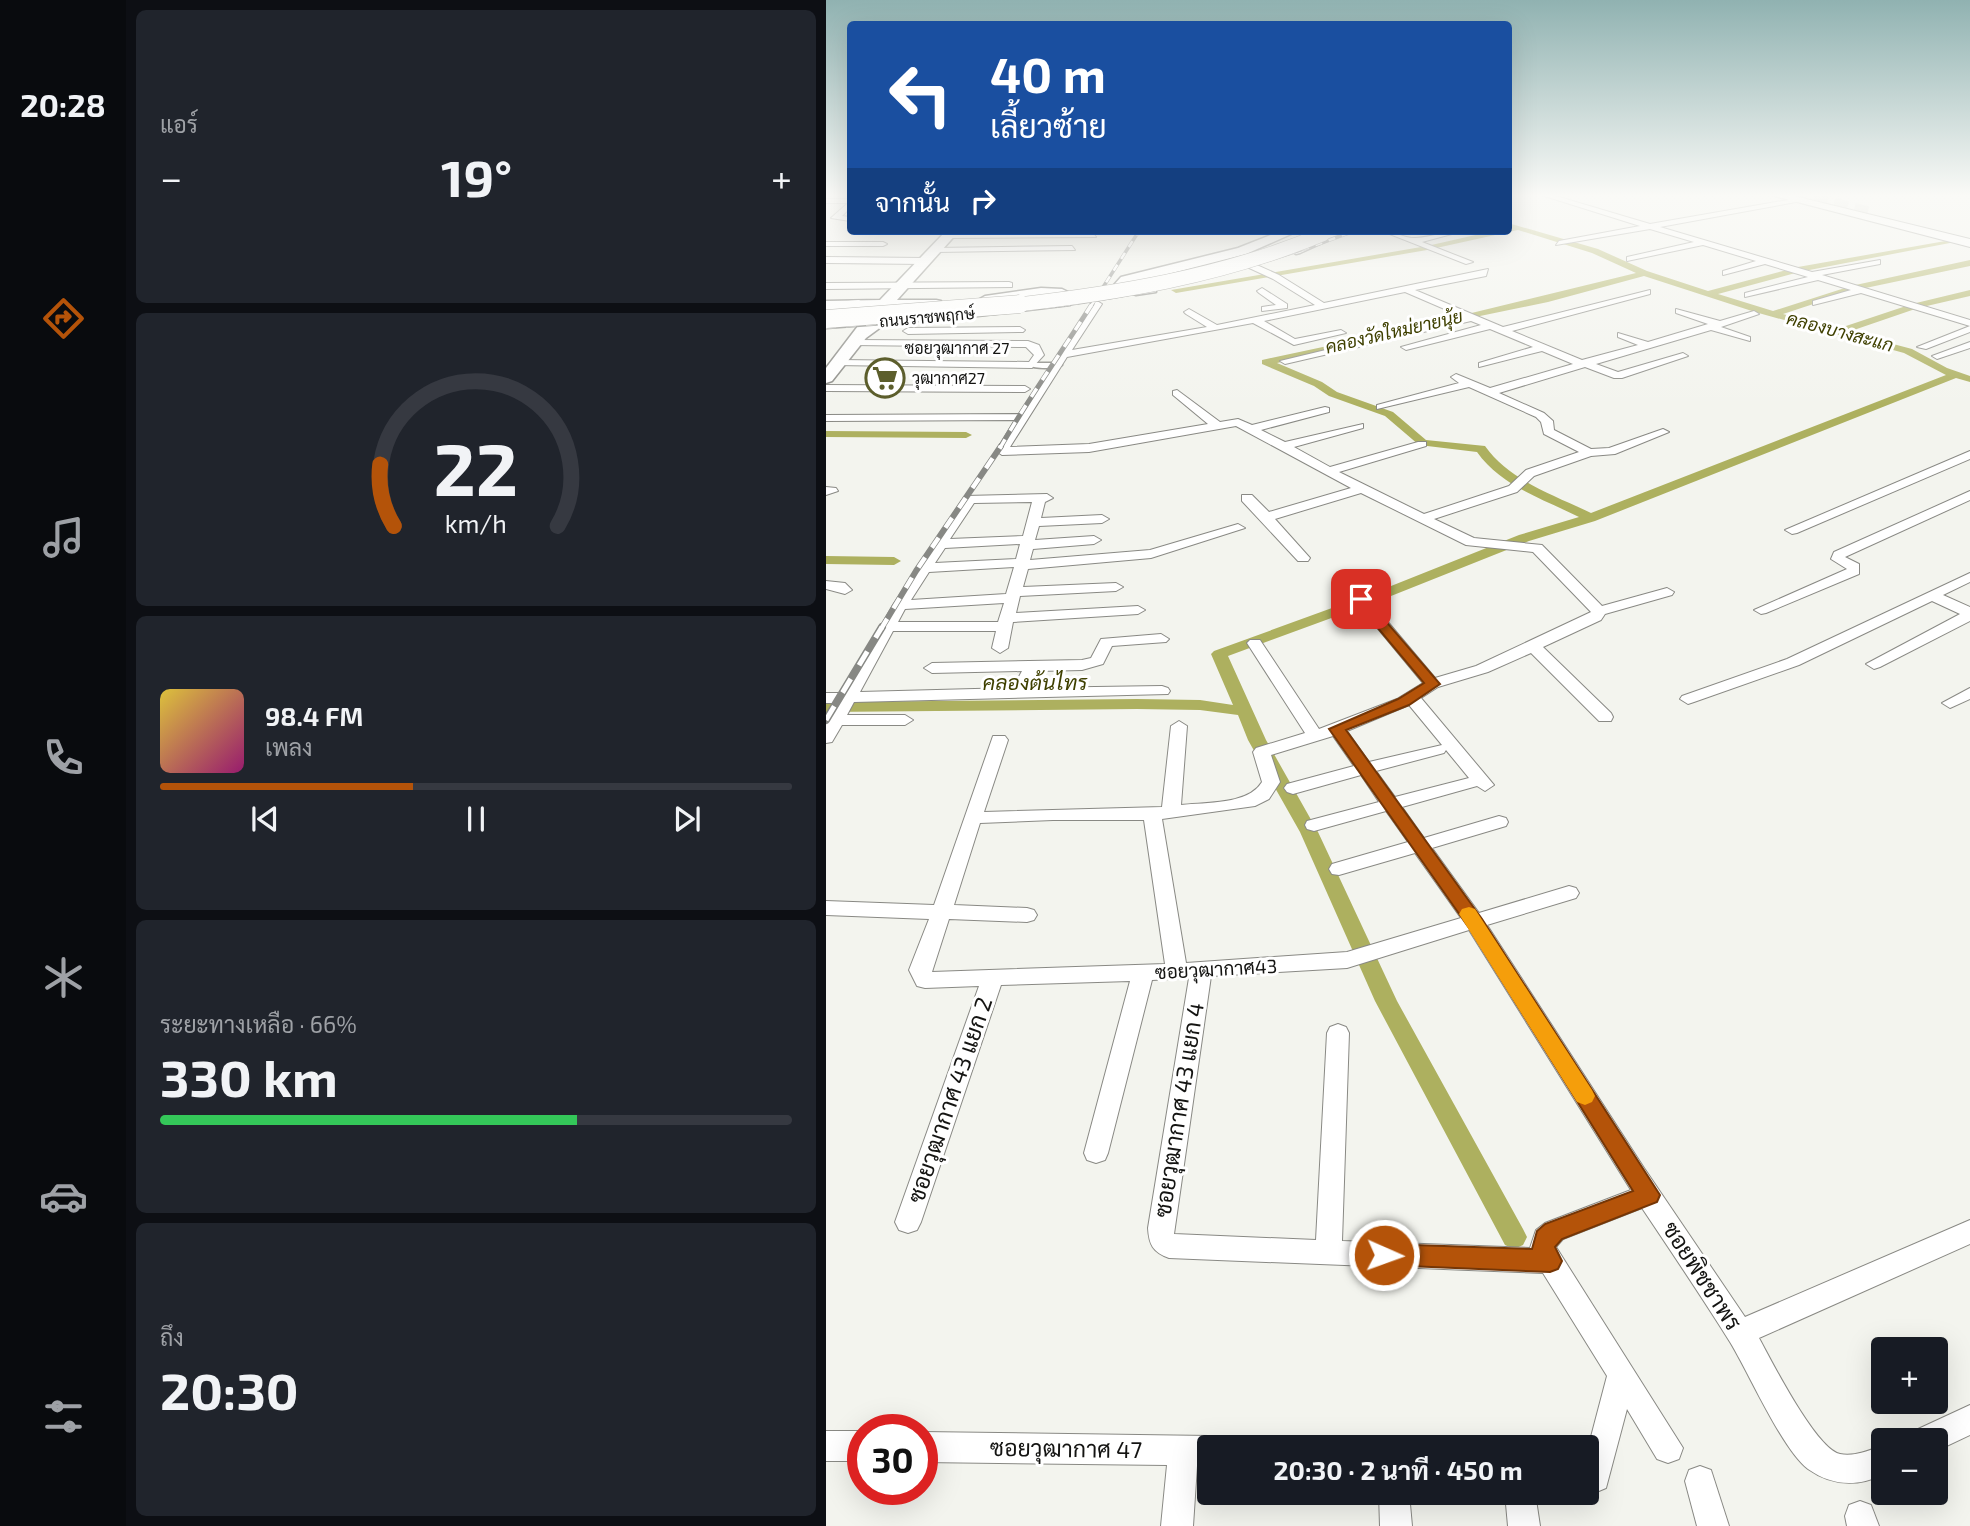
<!DOCTYPE html>
<html lang="th">
<head>
<meta charset="utf-8">
<style>
	body { margin:0; font-family:"Exo 2",Sarabun,sans-serif; background:#20242c; color:#f1f3f6; height:100vh; display:flex; flex-direction:column; font-size:26px; white-space:nowrap }
	* { box-sizing:border-box; margin:0 }
	p { font-size:23px; color:#9ea1a6 }
	.icon { flex:none; width:38px; height:38px; fill:none; stroke:currentColor; stroke-width:2; stroke-linecap:round; stroke-linejoin:round }
	.map { position:relative; flex:1; overflow:hidden }
	.details { display:flex; flex-direction:column; gap:10px; padding:10px; background:#0d0f14; width:700px }
	.details>* { flex:none }
	.banner { position:absolute; left:21px; top:21px; width:665px; height:214px; border-radius:7px; box-shadow:0 7px 28px #0002; background:#1a4fa0; color:#fff; overflow:hidden }
	.buttons { position:absolute; left:1045px; top:1337px; display:grid; gap:14px }
	.buttons a { display:grid; place-items:center; width:77px; height:77px; border-radius:7px; background:#171b24; box-shadow:0 7px 28px #0002; font-size:35px }
	.speed { position:absolute; left:21px; top:1414px; display:flex; gap:14px; font-size:35px; font-weight:700; text-align:center }
	.speed>* { display:grid; place-content:center; width:91px; height:91px; border-radius:50%; background:#171b24; box-shadow:0 7px 28px #0002; line-height:1 }
	.speed .limit { border:10px solid #d22; background:#fff; color:#111 }
	.pin { position:absolute; display:grid; place-items:center; width:60px; height:60px; color:#fff; margin:-30px; border-radius:14px; box-shadow:0 4px 10px #0006 }
	.me { position:absolute; width:77px; margin:-38px; rotate:92deg; stroke-linejoin:round; filter:drop-shadow(0 0 5px #0008) }
	.turn { display:flex; align-items:center; gap:24px; height:147px; padding:0 28px; font-size:32px }
	.turn .icon { width:91px; height:91px; stroke-width:2.5 }
	.turn b { display:block; font-size:49px; line-height:60px }
	.then { display:flex; align-items:center; height:66px; padding:0 28px; background:#0003; gap:14px; font-size:26px }
	.big { font-size:52px; font-weight:700; line-height:1.1 }
	.details .tile { flex:1; display:flex; flex-direction:column; justify-content:center; gap:10px; min-width:0; padding:0 24px; border-radius:10px; background:#20242c }
	.details .dial { align-items:center; gap:0 }
	.dial svg { height:182px; overflow:visible; fill:none; stroke:#363941; stroke-width:7; stroke-linecap:round; text-anchor:middle }
	.dial text { fill:#f1f3f6; stroke:none }
	.song { display:flex; align-items:center; gap:21px }
	.cover { width:84px; height:84px; border-radius:10px; background:linear-gradient(135deg,hsl(50 70% 55%),hsl(320 70% 35%)) }
	.played { height:7px; border-radius:4px; background:linear-gradient(90deg,#b45309 40%,#363941 40%) }
	.keys { display:flex; justify-content:space-around; direction:ltr }
	.heat { display:flex; justify-content:space-between; align-items:center; font-size:38px; direction:ltr }
	.charge { height:10px; border-radius:5px; background:linear-gradient(90deg,#34c759 66%,#363941 0) }
	.trip { position:absolute; left:371px; top:1435px; width:402px; height:70px; border-radius:7px; background:#171b24; box-shadow:0 7px 28px #0002; font-weight:700; line-height:70px; text-align:center }
	main { display:flex; flex:1; min-height:0 }
	.tab-bar { display:flex; flex-direction:column; width:126px; justify-content:space-around; align-items:center; background:#090b0e; color:#9ea1a6 }
	.tab-bar .icon { width:49px; height:49px }
	.tab-bar .current { color:#b45309 }
	.tab-bar b { font-size:32px; color:#f1f3f6 }
	.map>svg:first-child { display:block }
	.lines { fill:none; stroke-linecap:round; stroke-linejoin:round }
	.canal { fill:#adb05f; fill-rule:evenodd }
	.primary-tunnel { stroke:#d2d2cd; stroke-width:14; stroke-dasharray:14 7; stroke-linecap:butt }
	.pedestrian-casing { stroke:#898984; stroke-width:3 }
	.minor-casing { stroke:#898984; stroke-width:2 }
	.secondary-casing { stroke:#898984; stroke-width:3 }
	.primary-casing { stroke:#898984; stroke-width:2 }
	.pedestrian { fill:#fff; fill-rule:evenodd }
	.minor { fill:#fff; fill-rule:evenodd }
	.secondary { fill:#fff; fill-rule:evenodd }
	.primary { fill:#fff; fill-rule:evenodd }
	.rail-far3-casing { stroke:#878884; stroke-width:3.5 }
	.rail-far2-casing { stroke:#878884; stroke-width:5 }
	.rail-far1-casing { stroke:#878884; stroke-width:6 }
	.rail-casing { stroke:#878884; stroke-width:8 }
	.rail-far3 { stroke:#fff; stroke-width:2.5; stroke-dasharray:7; stroke-linecap:butt }
	.rail-far2 { stroke:#fff; stroke-width:3.5; stroke-dasharray:10; stroke-linecap:butt }
	.rail-far1 { stroke:#fff; stroke-width:4.5; stroke-dasharray:12; stroke-linecap:butt }
	.rail { stroke:#fff; stroke-width:5; stroke-dasharray:16; stroke-linecap:butt }
	.primary-bridge-far1-casing { stroke:#898984; stroke-width:15; stroke-linecap:butt }
	.primary-bridge-casing { stroke:#898984; stroke-width:19; stroke-linecap:butt }
	.primary-bridge-far1 { stroke:#fff; stroke-width:14 }
	.primary-bridge { stroke:#fff; stroke-width:18 }
	.route { fill:#b45309; stroke:#753606; stroke-width:2 }
	.slow { fill:#f59e0b }
	.labels { text-anchor:middle; stroke-width:6; stroke-linejoin:round; paint-order:stroke }
	.far-street-label { font-size:16px; fill:#141412; stroke:#fff }
	.far-poi-label { font-size:16px; fill:#141412; stroke:#fff; text-anchor:start }
	.far-water-label { font-size:18px; font-style:italic; fill:#3f4000; stroke:#fff }
	.street-label { font-size:19px; fill:#141412; stroke:#fff }
	.water-label { font-size:21px; font-style:italic; fill:#3f4000; stroke:#fff }
	.near-street-label { font-size:23px; fill:#141412; stroke:#fff }
</style>
</head>
<body>
<main>
<nav class="tab-bar">
<b>20:28</b>
<svg class="icon current" aria-label="directions" viewBox="0 0 24 24"><path d="M12 3l9 9-9 9-9-9zM9 14v-3h6M13 9l2 2-2 2"/></svg>
<svg class="icon" aria-label="music" viewBox="0 0 24 24"><path d="M9 18V5l10-2v13"/><circle cx="6" cy="18" r="3"/><circle cx="16" cy="16" r="3"/></svg>
<svg class="icon" aria-label="phone" viewBox="0 0 24 24"><path d="M5 4h4l2 5-3 2q2 4 5 5l2-3 5 2v4C11 20 4 13 5 4z"/></svg>
<svg class="icon" aria-label="climate" viewBox="0 0 24 24"><path d="M12 3v18M4 7l16 10M4 17L20 7"/></svg>
<svg class="icon" aria-label="car" viewBox="0 0 24 24"><path d="M5 17H2v-5l4-1 3-4h7l3 4 3 1v5h-3M9 17h6M6 11h13"/><circle cx="7" cy="17" r="2"/><circle cx="17" cy="17" r="2"/></svg>
<svg class="icon" aria-label="filters" viewBox="0 0 24 24"><path d="M4 7h16M4 17h16"/><circle cx="9" cy="7" r="2"/><circle cx="15" cy="17" r="2"/></svg>
</nav>
<section class="details">
<div class="tile"><p>แอร์</p>
<div class="heat"><a>−</a><b class="big">19°</b><a>+</a></div>
</div>
<div class="tile dial"><svg viewBox="0 0 100 80">
<path d="M14 69A42 42 0 1 1 86 69"/>
<path d="M14 69A42 42 0 0 1 8 42" stroke="#b45309"/>
<text x="50" y="56" font-size="32" font-weight="700">22</text>
<text x="50" y="72" font-size="11">km/h</text>
</svg></div>
<div class="tile">
<div class="song"><i class="cover"></i><div><b>98.4 FM</b><p>เพลง</p></div></div>
<div class="played"></div>
<div class="keys"><svg class="icon" aria-label="previous" viewBox="0 0 24 24"><path d="M18 5L8 12l10 7zM5 5v14"/></svg><svg class="icon" aria-label="pause" viewBox="0 0 24 24"><path d="M8 5v14M16 5v14"/></svg><svg class="icon" aria-label="next" viewBox="0 0 24 24"><path d="M6 5l10 7-10 7zM19 5v14"/></svg></div>
</div>
<div class="tile"><p>ระยะทางเหลือ · 66%</p><b class="big">330 km</b><div class="charge"></div></div>
<div class="tile"><p>ถึง</p><b class="big">20:30</b></div>
</section>
<div class="map">
<svg width="1144" height="1526" viewBox="0 0 1144 1526">
	<rect width="100%" height="100%" fill="#f3f4ee"/>
	<g class="lines">
		<g class="canal">
			<path d="M682,223l90,26 49,22 61,20 90,-24 153,-27 4,2 -156,30 -81,22 55,17 78,-25 119,-26v6l-114,24 -73,24 54,15 75,-25 58,-14v6l-52,12 -70,24 64,17 35,19 23,8v6l-14,-4 -361,143 -66,20 -143,57 -158,58 38,84 52,92 79,169 126,228 4,8 -4,8 -9,4 -9,-4 -130,-244 -75,-169 -52,-92 -10,-25 -38,-5 -63,-1 -311,3v-10l311,-3 63,1 33,5 -22,-51 3,-3 162,-59 143,-57 60,-18c-36,-18 -78,-31 -102,-65l-58,-7 -34,-29 -56,-20 -15,-10 -52,-22v-4l164,-35v4l-149,34 45,19 15,10 56,20 33,28 59,6c25,35 69,49 106,67l355,-138 -42,-22 -149,-41 -111,-36 -96,26 -97,20v-4l185,-45 -44,-20 -74,-23 -91,20 -251,43 -5,-3 256,-44 66,-15h15z"/>
			<polygon points="0,431 140,432 146,435 140,438 0,437"/>
			<polygon points="0,556 68,557 75,561 68,565 0,564"/>
		</g>
		<polyline class="primary-tunnel" points="967,194 1048,215"/>
		<g class="pedestrian-casing">
			<path id="pedestrian" d="M203,363h29l4,2c-7,4 -27,4 -34,0z"/>
		</g>
		<g class="minor-casing">
			<g id="minor">
				<polygon points="712,194 723,194 824,224 973,198 970,202 834,227 986,272 1054,260 1054,264 996,275 1144,320 1144,326 1035,293 987,305 987,301 1025,290 992,280 919,297 919,293 982,277 939,264 897,275 897,271 930,261 877,245 801,261 801,257 868,242 824,229 730,245 733,241 814,226"/>
				<polygon points="0,199 24,199 24,208 16,216 24,217 24,221 5,218 22,203 0,203"/>
				<path d="M556,231c12,0 23,8 34,7 16,-1 31,-7 47,-7l-41,11 51,20 -7,2z"/>
				<polygon points="267,233 270,237 123,238 119,236 123,234"/>
				<polygon points="0,242 57,242 61,244 57,246 0,246"/>
				<polygon points="246,246 249,250 110,252 106,250 110,248"/>
				<polygon points="0,257 100,258 104,261 100,264 0,263"/>
				<path d="M424,262l29,13 45,28 164,-34 -2,7 -71,14 88,37 147,-37v4l-138,37 70,29 56,-15 -20,-8v-4l30,9 60,-18 -32,-11v-4l44,12 34,-10 5,3 -38,13 29,10v4l-39,-11 -115,34 22,8 65,-19 5,3 -66,22h-8l-29,-11 -86,26 45,20 9,8 1,9 37,19 18,-1 54,-19 6,3 -54,22 -24,2 -57,20 -17,16 -83,27 40,19 68,7 60,61 65,-18 7,4 -2,3 -67,19 -4,6 -58,27 68,66 2,4 -2,4h-12l-68,-68 -43,19 -50,15 -17,11 73,87 -9,6 -8,-5 -75,21 22,31 75,-22 7,2 2,4 -2,4 -74,22 47,65 90,-27 7,2 3,5 -3,5 -89,27 157,243 101,149 225,-97v24l-211,94c13,24 57,111 81,116 14,3 31,-4 43,-9v30c-27,12 -51,11 -75,-6 -26,-20 -59,-96 -78,-127 -28,-45 -58,-89 -88,-134l-79,31 -7,8 127,201 -4,11 -11,4 -11,-4 -30,-50 -21,79 -19,8 -8,-3h8v-41l20,-76 -64,-103 -374,-15c-16,-6 -20,-13 -21,-30l41,-250 -37,2 -44,173 -3,7 -9,3 -9,-3 -3,-7 46,-172 -129,4 -80,237 -4,8 -9,3 -9,-3 -4,-8 84,-236 -54,2 -8,-2 -8,-16 20,-51 -103,-4v-14l108,4 59,-169h12l3,4 -24,72 178,-5 9,-81 8,-5 8,5 -6,79c25,-3 67,0 81,-23l-9,-30 3,-4 49,-15 -58,-90 3,-3h10l59,89 78,-30 26,-16 -67,-81 -2,-3 2,-3h10l69,82 41,-12 115,-54 -58,-60 -67,-7 -105,-52 -86,26 35,39 -2,3h-10l-56,-60v-6h10l17,17 82,-24 -115,-62 -147,26 -87,3 -6,-4 19,-31 -189,1v-6l193,-1 75,-112 3,-1 5,3 -30,46 135,-23 -21,-13 -2,-2 5,-3 28,16 98,-20 -42,-26 -26,-12zM579,292l58,25 -183,44 5,3 186,-43 10,4 -80,22 5,3 84,-21 43,18 -54,16v4l63,-16 31,13 -83,24 -34,-14 -5,3 8,6 -82,22v4l92,-22 67,30 5,5 3,12 35,18 -53,18 -17,16 -85,28 -85,-42 87,-26v-4h-8l-88,25 -36,-20 69,-19v-4l-78,18 -24,-12 68,-18v-4l-4,-1 -73,18 -14,-6 -18,3 -43,-32 -4,1v4l35,29 -119,20 -79,3 57,-90 186,-34 41,22 52,-12 -5,-3 -46,9 -31,-18zM583,705l33,40 -73,17 -22,-31zM507,736l21,30 -67,18 -3,4 3,4 6,2 68,-19 18,27 -72,19 -2,4 2,4 7,2 72,-20 22,31 -76,22 -3,5 3,5 7,1 76,-22 46,65 -114,34 -161,11 -24,-144 93,-13 14,-7 11,-17 -9,-27zM620,750l23,28 -74,19 -19,-26 68,-18zM227,820h91l21,144 -233,8 17,-53 78,3 7,-2 3,-5 -3,-5 -7,-2 -73,-3 26,-82zM643,930l162,260 -86,33 -9,7 -6,18 -188,-7 7,-208 -3,-6 -8,-3 -8,3 -3,6 -11,207 -142,-6 37,-258 136,-8z"/>
				<polygon points="183,282 186,283 186,287 0,289 0,283"/>
				<polygon points="436,288 461,304 461,308 436,311 436,307 450,305 433,293 431,291"/>
				<polygon points="1144,326 1144,332 1100,349 1091,347"/>
				<polygon points="194,327 199,330 197,332 82,334 77,331 82,328"/>
				<polygon points="31,340 202,341 213,345 218,355 206,368 9,365 8,363 13,360 203,362 208,355 200,347 27,345 27,341"/>
				<polygon points="1144,342 1144,348 1111,359 1106,356"/>
				<polygon points="0,385 199,386 204,389 199,392 0,391"/>
				<polygon points="1144,451 1144,459 971,533 966,534 959,530"/>
				<polygon points="0,487 10,488 12,491 0,495"/>
				<polygon points="1144,491 1144,500 1019,557 1033,564 1033,574 940,613 935,614 928,610 1021,569 1005,559 1008,552"/>
				<path d="M221,494l6,4 -8,4 -4,16 61,-3 7,4 -7,4 -63,3 -4,14 59,-4 7,4 -7,4 -61,5 -3,11 120,-10 88,-26 7,4 -94,30 -123,11 -5,18 93,-4 7,4 -7,4 -96,5 -4,17 122,-7 7,4 -7,4 -125,8 -5,26 -8,5 -8,-5 4,-17h-103l-33,61 153,-4 9,-17 -90,2 -8,-5 8,-5 150,-3 9,-2 10,-19 60,-5 8,5 -3,3 -54,4 -9,18 -21,6 -44,1 -9,17 133,-2 6,2 2,3 -2,3 -314,8 -7,13h58l8,5 -8,5h-63l-10,17 -6,1v-20l11,-20h-11v-10h17l50,-88 72,-109zM206,502l-9,34 -73,3 24,-36zM194,544l-4,15 -81,4 10,-15zM188,567l-8,27 -95,6 18,-28zM178,603l-6,19h-100l7,-13z"/>
				<polygon points="1144,573 1144,582 1117,595 1144,607 1144,621 1054,667 1048,669 1040,664 1134,614 1106,601 973,665 868,702 862,704 854,699 856,696 961,659"/>
				<polygon points="0,581 19,583 26,590 19,594 0,589"/>
				<polygon points="1144,688 1144,699 1124,708 1116,703"/>
				<polygon points="1144,1405 1144,1435 1110,1451 1110,1440 1085,1440 1090,1430"/>
				<rect x="0" y="1431" width="37" height="30"/>
				<polygon points="96,1432 383,1436 394,1440 396,1447 383,1447 383,1466 371,1466 367,1526 335,1526 341,1465 96,1462"/>
				<polygon points="874,1466 885,1470 903,1526 871,1526 859,1481 863,1470"/>
				<polygon points="553,1493 583,1493 586,1526 554,1526"/>
				<polygon points="679,1493 709,1493 714,1526 682,1526"/>
				<polygon points="1034,1501 1045,1505 1053,1526 1021,1526 1019,1516 1023,1505"/>
			</g>
		</g>
		<g class="secondary-casing">
			<g id="secondary">
				<polygon points="120,231 133,231 71,300 110,300 115,301 115,307 62,309 48,323 53,324 55,327 40,338 6,381 0,383 0,368 45,309 0,309 0,301 54,300"/>
				<polygon points="455,231 472,231 420,254 303,284 330,286 330,292 310,295 287,286 295,277 412,248"/>
				<polygon points="506,231 523,231 474,253 470,254 464,250"/>
				<polygon points="215,288 236,289 250,296 246,302 217,307 217,301 233,297 202,297 159,304 152,300 159,296"/>
			</g>
		</g>
		<g class="primary-casing">
			<g id="primary">
				<polygon points="940,194 960,194 1144,239 1144,247"/>
				<polygon points="33,300 41,305 39,308 0,313 0,303"/>
			</g>
		</g>
		<use href="#pedestrian" class="pedestrian"/>
		<use href="#minor" class="minor"/>
		<use href="#secondary" class="secondary"/>
		<use href="#primary" class="primary"/>
		<g class="rail-far3-casing">
			<g id="rail-far3">
				<path d="M231,306c103,-14 200,-38 297,-75"/>
				<polyline points="265,306 313,231"/>
			</g>
		</g>
		<g class="rail-far2-casing">
			<g id="rail-far2">
				<polyline points="0,327 135,317 244,304"/>
				<path d="M174,448c28,-49 61,-95 92,-144"/>
			</g>
		</g>
		<g class="rail-far1-casing">
			<polyline id="rail-far1" points="55,629 90,571 175,446"/>
		</g>
		<g class="rail-casing">
			<polyline id="rail" points="0,720 56,627"/>
		</g>
		<use href="#rail-far3" class="rail-far3"/>
		<use href="#rail-far2" class="rail-far2"/>
		<use href="#rail-far1" class="rail-far1"/>
		<use href="#rail" class="rail"/>
		<g class="primary-bridge-far1-casing">
			<path id="primary-bridge-far1" d="M179,306c108,-12 217,-29 318,-72"/>
		</g>
		<g class="primary-bridge-casing">
			<polyline id="primary-bridge" points="0,319 194,304"/>
		</g>
		<use href="#primary-bridge-far1" class="primary-bridge-far1"/>
		<use href="#primary-bridge" class="primary-bridge"/>
	</g>
	<linearGradient id="sky" x2="0" y2="1"><stop stop-color="#90b2b1"/><stop offset="0.48" stop-color="#fafaf7"/><stop offset="1" stop-color="#fafaf7" stop-opacity="0"/></linearGradient>
	<rect width="1144" height="407" fill="url(#sky)"/>
	<polygon class="route" points="535,595 539,597 614,684 583,705 520,730 656,919 834,1195 831,1202 736,1239 729,1247 736,1261 732,1269 724,1272 558,1265 549,1262 546,1255 549,1247 558,1244 706,1249 711,1231 719,1224 807,1191 643,928 503,729 572,699 598,683 530,602 528,599"/>
	<polygon class="slow" points="643,907 649,909 766,1090 769,1096 766,1102 759,1105 751,1102 633,914 636,909"/>
	<defs>
		<g id="supermarket-ring" transform="scale(2.0125)"><circle r="9.5" fill="#fff" stroke="#5c5e2c" stroke-width="1.5"/><path d="M-6-5.5h2.5l.6 2H6L4.5 2H-2.5L-4.4-4H-6ZM-1.5 3.2a1.3 1.3 0 1 0 .1 0ZM3 3.2a1.3 1.3 0 1 0 .1 0Z" fill="#5c5e2c"/></g>
	</defs>
	<g fill-rule="evenodd">
		<use href="#supermarket-ring" x="59" y="378"/>
	</g>
	<g class="labels">
		<g class="far-street-label">
			<text transform="translate(101 317) rotate(-5)" y="6">ถนนราชพฤกษ์</text>
			<text x="131" y="354">ซอยวุฒากาศ 27</text>
		</g>
		<g class="far-poi-label">
			<text x="86" y="384">วุฒากาศ27</text>
		</g>
		<g class="far-water-label">
			<text transform="translate(568 332) rotate(-13)" y="6">คลองวัดใหม่ยายนุ้ย</text>
			<text transform="translate(1014 332) rotate(15)" y="6">คลองบางสะแก</text>
		</g>
		<g class="street-label">
			<text transform="translate(390 969) rotate(-3)" y="7">ซอยวุฒากาศ43</text>
		</g>
		<g class="water-label">
			<text x="209" y="690">คลองต้นไทร</text>
		</g>
		<g class="near-street-label">
			<text transform="translate(124 1100) rotate(-71)" y="8">ซอยวุฒากาศ 43 แยก 2</text>
			<text transform="translate(353 1110) rotate(-81)" y="8">ซอยวุฒากาศ 43 แยก 4</text>
			<text transform="translate(876 1276) rotate(57)" y="8">ซอยพิชชาพร</text>
			<text transform="translate(240 1449) rotate(1)" y="8">ซอยวุฒากาศ 47</text>
		</g>
	</g>
</svg>
<div class="buttons">
<a>+</a>
<a>−</a>
</div>
<div class="speed"><div class="limit">30</div></div>
<div class="pin" style="left:535px;top:599px;background:#d93025"><svg class="icon" aria-label="arrive" viewBox="0 0 24 24"><path d="M6 21V4h12l-3 4 3 4H6"/></svg></div>
<svg class="me" style="left:558px;top:1255px" viewBox="-20 -20 40 40"><circle r="17" fill="#b45309" stroke="#fff" stroke-width="3"/><path d="M0-11L8 9 0 5-8 9z" fill="#fff"/></svg>
<div class="trip">20:30 · 2 นาที · 450 m</div>
<div class="banner">
<div class="turn"><svg class="icon" aria-label="left" viewBox="0 0 24 24"><path d="M17 20v-9H6M10 6l-5 5 5 5"/></svg><div><b>40 m</b>เลี้ยวซ้าย</div></div>
<div class="then">จากนั้น<svg class="icon" aria-label="right" viewBox="0 0 24 24"><path d="M7 20v-9h11M14 6l5 5-5 5"/></svg></div>
</div>
</div>
</main>
</body>
</html>
